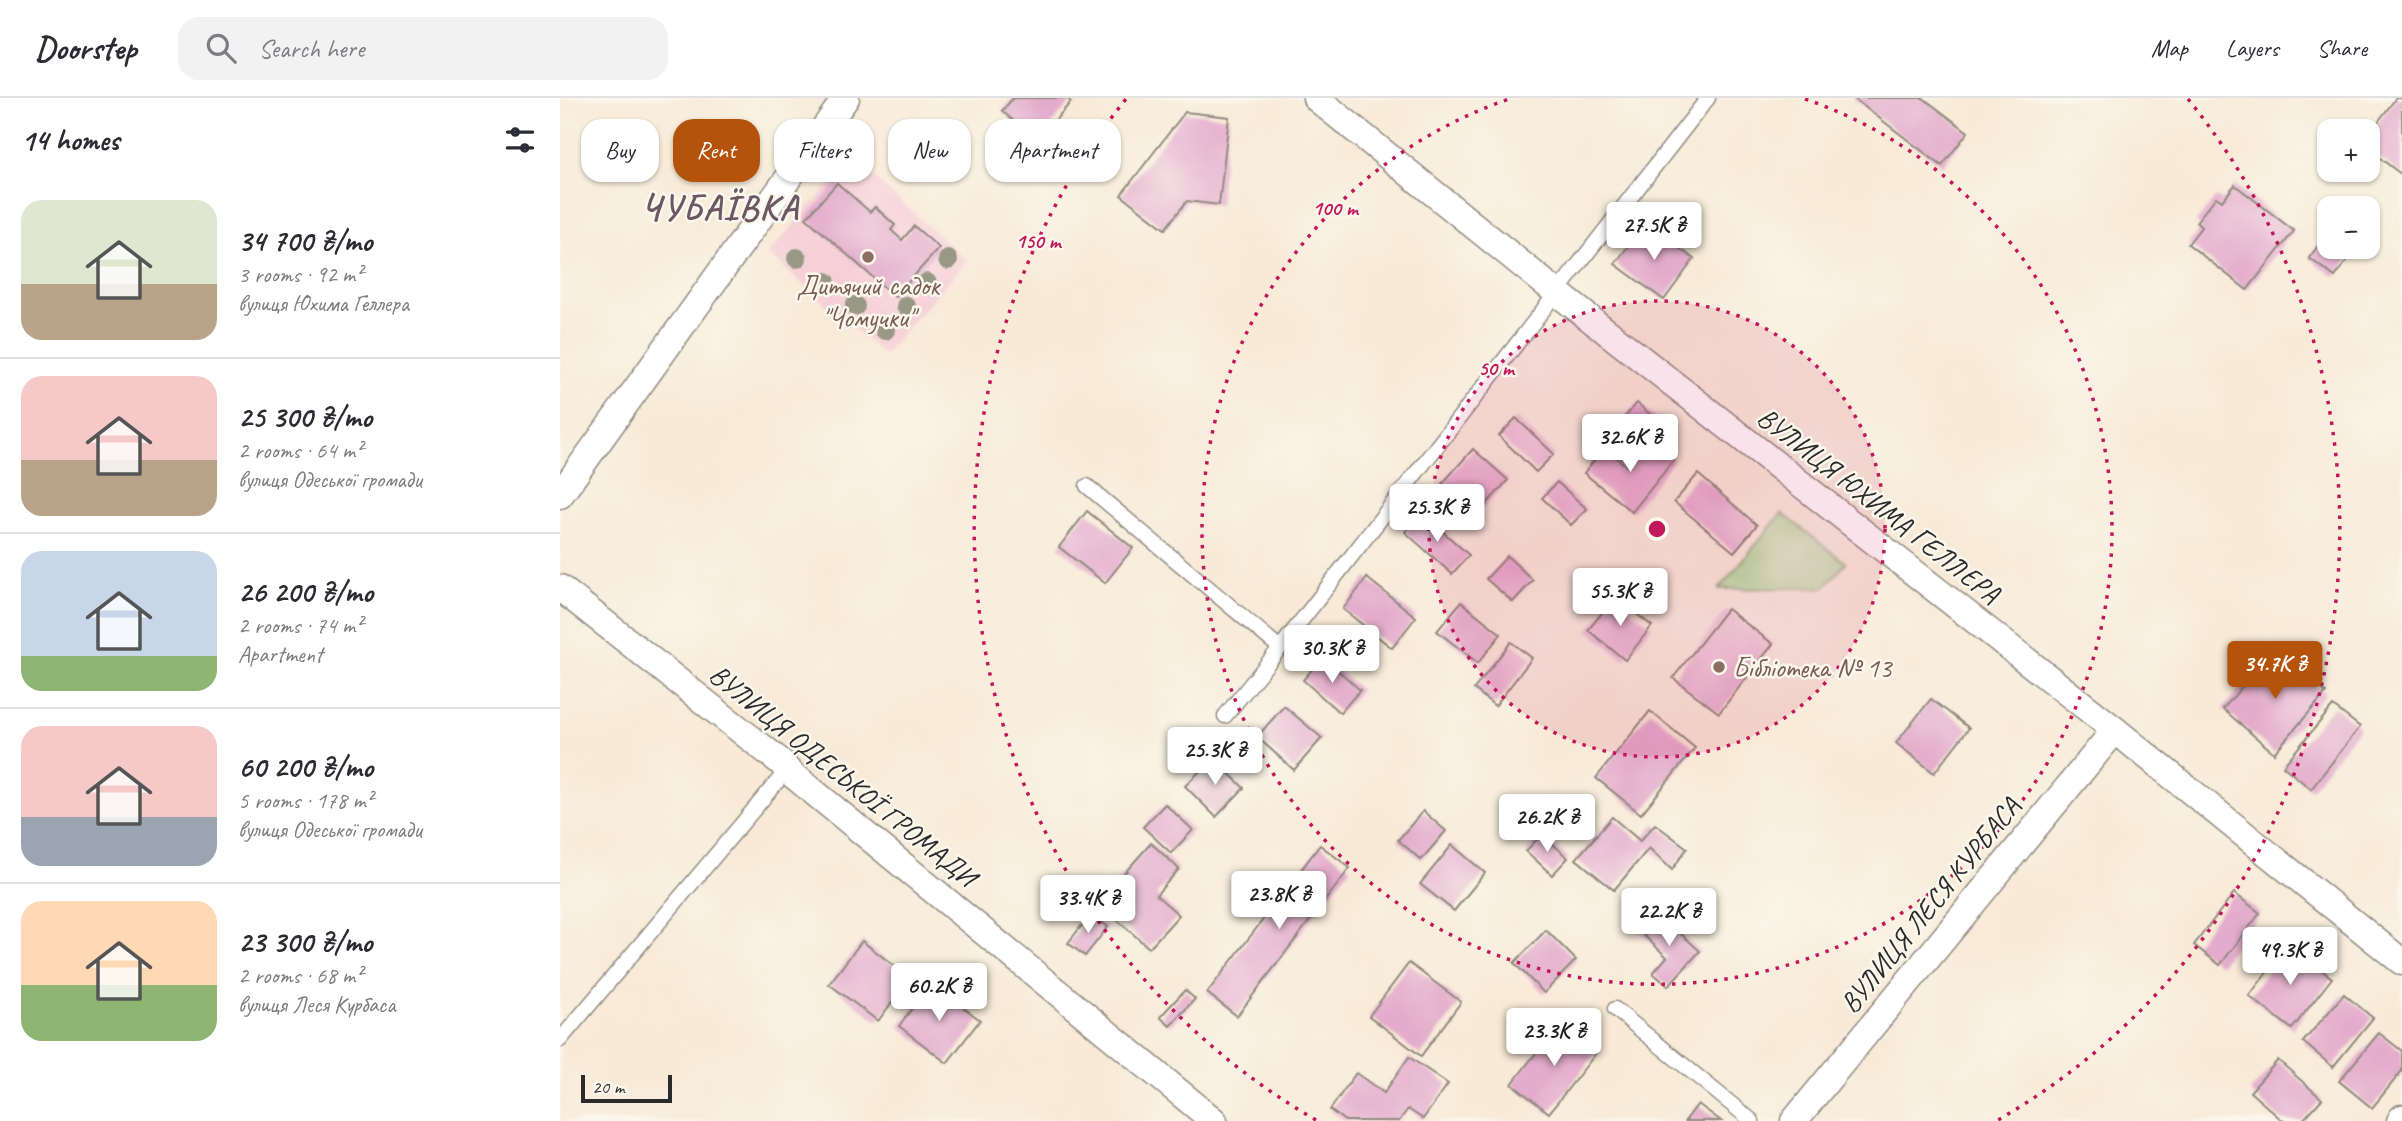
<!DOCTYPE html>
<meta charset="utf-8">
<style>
body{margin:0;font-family:Caveat,sans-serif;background:#f2f2f3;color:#2b2b33;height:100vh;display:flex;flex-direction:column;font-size:26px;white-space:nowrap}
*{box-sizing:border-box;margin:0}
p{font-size:23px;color:#7c7c81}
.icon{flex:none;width:38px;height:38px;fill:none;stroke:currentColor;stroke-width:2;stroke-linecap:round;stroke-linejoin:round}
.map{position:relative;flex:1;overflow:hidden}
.drawer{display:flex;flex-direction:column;background:#fff;width:560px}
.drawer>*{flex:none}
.top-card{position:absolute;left:21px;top:21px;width:665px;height:63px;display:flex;gap:14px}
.fabs{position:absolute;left:1757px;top:21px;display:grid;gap:14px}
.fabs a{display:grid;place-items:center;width:63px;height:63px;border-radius:14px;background:#fff;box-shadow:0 2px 5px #0004;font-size:35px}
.scale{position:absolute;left:21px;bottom:18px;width:91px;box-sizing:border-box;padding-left:7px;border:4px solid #2b2b2b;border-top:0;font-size:19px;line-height:24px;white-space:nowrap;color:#2b2b2b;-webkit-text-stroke:5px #fbf7ec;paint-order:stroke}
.price{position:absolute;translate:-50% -60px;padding:0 16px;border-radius:7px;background:#fff;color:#222;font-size:23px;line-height:46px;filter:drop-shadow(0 2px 4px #0008)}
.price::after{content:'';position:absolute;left:50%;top:42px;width:21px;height:16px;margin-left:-10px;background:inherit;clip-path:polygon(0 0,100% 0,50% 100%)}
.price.on{background:#b45309;color:#fff}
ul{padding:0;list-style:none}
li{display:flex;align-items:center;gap:21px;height:175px;padding:0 21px}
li+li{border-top:2px solid #e1e1e2}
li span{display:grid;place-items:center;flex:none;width:196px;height:140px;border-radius:21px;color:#555}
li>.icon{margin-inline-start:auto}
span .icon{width:84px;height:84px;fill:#fffc;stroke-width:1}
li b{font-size:30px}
h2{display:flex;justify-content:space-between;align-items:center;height:84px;padding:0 21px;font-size:30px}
.pill{padding:0 24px;border-radius:21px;background:#fff;box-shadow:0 2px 5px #0004;font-size:24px;line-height:63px}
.pill.on{background:#b45309;color:#fff}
header{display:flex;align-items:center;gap:42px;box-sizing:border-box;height:98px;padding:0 35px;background:#fff;border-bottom:2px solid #e1e1e2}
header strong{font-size:33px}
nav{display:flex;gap:38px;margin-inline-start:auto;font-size:24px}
.search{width:490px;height:63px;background:#f2f2f3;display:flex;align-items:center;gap:18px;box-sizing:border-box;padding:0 24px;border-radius:21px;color:#7c7c81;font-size:26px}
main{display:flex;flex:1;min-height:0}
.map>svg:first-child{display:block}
.built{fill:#f6cfd7}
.green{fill:#a2d889;stroke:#66825a;stroke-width:2}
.building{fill:#e3accc}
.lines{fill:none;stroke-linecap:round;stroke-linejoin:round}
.lane-casing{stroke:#928a81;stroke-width:17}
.street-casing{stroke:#928a81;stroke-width:29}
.lane{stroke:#fff;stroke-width:14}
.street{stroke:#fff;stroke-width:26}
.tree{fill:#989985}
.ring{fill:none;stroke:#c2185b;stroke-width:3.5;stroke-dasharray:3.5 7}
.education-dot{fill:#8d6e63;stroke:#fbf7ec;stroke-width:2.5}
.labels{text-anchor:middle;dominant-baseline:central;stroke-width:5;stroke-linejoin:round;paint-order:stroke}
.education-label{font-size:28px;fill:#785e54;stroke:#fbf7ec}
.street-label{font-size:28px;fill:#2b2b2b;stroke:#fbf7ec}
.district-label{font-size:35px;font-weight:bold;letter-spacing:2px;fill:#6b5863;stroke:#fbf7ec}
.centre{fill:#c2185b;stroke:#fbf7ec;stroke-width:3.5}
.ring-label{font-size:21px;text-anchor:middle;font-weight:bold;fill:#c2185b;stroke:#fbf7ec;stroke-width:5;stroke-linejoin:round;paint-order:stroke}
</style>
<header>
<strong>Doorstep</strong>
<div class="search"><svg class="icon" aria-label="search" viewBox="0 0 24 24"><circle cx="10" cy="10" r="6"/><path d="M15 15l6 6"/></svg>Search here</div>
<nav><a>Map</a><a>Layers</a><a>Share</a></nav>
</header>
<main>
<section class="drawer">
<h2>14 homes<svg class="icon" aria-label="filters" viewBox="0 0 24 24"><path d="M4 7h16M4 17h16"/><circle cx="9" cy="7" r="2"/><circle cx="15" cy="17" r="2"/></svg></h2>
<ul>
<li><span style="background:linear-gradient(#dfe7d0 60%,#b9a48a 0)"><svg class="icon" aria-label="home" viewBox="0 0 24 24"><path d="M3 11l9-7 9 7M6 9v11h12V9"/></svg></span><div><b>34 700 ₴/mo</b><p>3 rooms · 92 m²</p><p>вулиця Юхима Геллера</p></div></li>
<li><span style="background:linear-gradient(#f6c9c9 60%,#b9a48a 0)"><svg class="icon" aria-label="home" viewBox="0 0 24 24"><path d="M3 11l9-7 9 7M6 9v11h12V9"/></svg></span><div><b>25 300 ₴/mo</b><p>2 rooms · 64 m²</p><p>вулиця Одеської громади</p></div></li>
<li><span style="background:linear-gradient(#c9d6e8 75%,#8fb573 0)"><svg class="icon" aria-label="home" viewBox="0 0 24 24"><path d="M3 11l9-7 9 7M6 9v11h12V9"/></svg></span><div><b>26 200 ₴/mo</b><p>2 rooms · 74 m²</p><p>Apartment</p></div></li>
<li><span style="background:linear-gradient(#f6c9c9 65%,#9aa5b1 0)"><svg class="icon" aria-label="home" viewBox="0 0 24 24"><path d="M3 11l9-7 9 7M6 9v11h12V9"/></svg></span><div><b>60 200 ₴/mo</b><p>5 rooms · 178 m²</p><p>вулиця Одеської громади</p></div></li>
<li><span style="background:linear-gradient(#ffd9b3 60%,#8fb573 0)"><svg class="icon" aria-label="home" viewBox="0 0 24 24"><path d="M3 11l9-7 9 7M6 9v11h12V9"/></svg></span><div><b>23 300 ₴/mo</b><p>2 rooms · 68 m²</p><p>вулиця Леся Курбаса</p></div></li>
</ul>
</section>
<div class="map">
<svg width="1842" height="1023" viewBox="0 0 1842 1023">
<rect width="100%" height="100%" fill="#fbf7ec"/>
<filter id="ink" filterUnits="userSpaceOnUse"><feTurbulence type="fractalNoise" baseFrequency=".0143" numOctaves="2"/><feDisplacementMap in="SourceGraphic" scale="14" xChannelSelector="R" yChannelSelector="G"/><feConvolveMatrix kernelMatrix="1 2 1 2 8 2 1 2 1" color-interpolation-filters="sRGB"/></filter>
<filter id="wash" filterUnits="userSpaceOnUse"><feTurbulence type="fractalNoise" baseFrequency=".00686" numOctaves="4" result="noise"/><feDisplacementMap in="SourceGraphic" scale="28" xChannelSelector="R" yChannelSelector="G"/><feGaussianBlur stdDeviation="1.57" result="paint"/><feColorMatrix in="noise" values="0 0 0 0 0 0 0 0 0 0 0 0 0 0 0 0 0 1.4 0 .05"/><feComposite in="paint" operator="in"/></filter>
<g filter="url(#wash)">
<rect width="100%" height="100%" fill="#f8ead7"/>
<path class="built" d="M292,61L407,162L324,257L208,156Z"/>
<path class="green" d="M1222,415L1286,465L1264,490L1159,491Z"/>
<g id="blocks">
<g class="building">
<path d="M453,0H507L511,4L477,43L442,13Z"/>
<path d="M1293,0H1363L1408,34L1382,68Z"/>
<path d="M1836,0H1842V77L1808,51V37Z"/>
<path d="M625,14L669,19L659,107L627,103L605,131L561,97Z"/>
<path d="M277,85L310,114L315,109L335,127L331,132L342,142L354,128L379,150L335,199L246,120Z"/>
<path d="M1675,87L1734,133L1687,192L1628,146L1641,129L1636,124L1656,99L1662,103Z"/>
<path d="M1085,125L1134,161L1104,202L1055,166Z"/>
<path d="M1769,133V149H1797L1775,179L1749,160Z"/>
<path d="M1077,305L1097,322L1078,345L1057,328Z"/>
<path d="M956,320L994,356L976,374L939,338Z"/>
<path d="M1089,342L1114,362L1072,414L1024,375L1044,350L1068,369Z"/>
<path d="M913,351L948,382L917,417L882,386Z"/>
<path d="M1138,376L1197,427L1174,454L1114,404Z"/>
<path d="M997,384L1027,411L1011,427L982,400Z"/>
<path d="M527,413L573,450L545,485L499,449Z"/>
<path d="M862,415L909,457L892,476L845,434Z"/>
<path d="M947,458L973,482L953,504L926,481Z"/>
<path d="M807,480L856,519L832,550L783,511Z"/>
<path d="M1055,499L1092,528L1065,562L1028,532Z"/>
<path d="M901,504L941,536L918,565L877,533Z"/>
<path d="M1167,511L1213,546L1159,615L1113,580Z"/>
<path d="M951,544L972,560L935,608L914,591Z"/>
<path d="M1715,550L1766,595L1714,655L1663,611Z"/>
<path d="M763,559L800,592L780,615L743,582Z"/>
<path d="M1371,601L1409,630L1374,675L1336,645Z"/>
<path d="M724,608L762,640L734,672L697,639Z"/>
<path d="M1773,608L1800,629L1751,691L1723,668Z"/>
<path d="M1090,613L1135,650L1081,716L1036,680Z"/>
<path d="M653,660L684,690L656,719L625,688Z"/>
<path d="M605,706L633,732L611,755L583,729Z"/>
<path d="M863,713L886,733L861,762L838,742Z"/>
<path d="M1052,719L1080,743L1095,726L1127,750L1112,772L1089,750L1054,792L1016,761Z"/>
<path d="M982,736L1008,760L992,777L966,753Z"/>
<path d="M591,745L619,771L596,797L619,817L589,850L538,805Z"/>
<path d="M760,747L790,770L677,918L647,895Z"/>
<path d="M892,747L925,775L894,813L860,786Z"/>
<path d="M1674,795L1700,815L1660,867L1634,847Z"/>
<path d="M1097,814L1140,853L1108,888L1093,875L1107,859L1079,833Z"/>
<path d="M531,816L548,829L525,858L508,845Z"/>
<path d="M986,832L1016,862L984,895L954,865Z"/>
<path d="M302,843L350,880L318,923L269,886Z"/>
<path d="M1728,847L1772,880L1732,931L1689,898Z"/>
<path d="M849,865L901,904L861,958L809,918Z"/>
<path d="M371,885L420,922L387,965L339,928Z"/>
<path d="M625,892L635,901L610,928L600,919Z"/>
<path d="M1784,896L1813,920L1773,969L1743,944Z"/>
<path d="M999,925L1037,954L989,1015L952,986Z"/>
<path d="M1819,935L1842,953V973L1812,1010L1779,983Z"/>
<path d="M849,959L888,986L863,1021L848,1011L839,1023H785L770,1012L796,975L824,995Z"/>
<path d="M1718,962L1762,1001L1742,1023H1723L1690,994Z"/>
<path d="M1138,1006L1161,1023H1125Z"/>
</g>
</g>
</g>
<g filter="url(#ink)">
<use href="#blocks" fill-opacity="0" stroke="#928a81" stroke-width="2"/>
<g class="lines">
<defs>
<g id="lane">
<path d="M527,388L720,550L1148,0"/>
<path d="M665,618L720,550"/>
<path d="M1055,911L1192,1023"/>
<path d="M0,942L227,672"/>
</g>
<g id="street">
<path d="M756,0L996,194L1555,632L1842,864"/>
<path d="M0,397L286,0"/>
<path d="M0,490L222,665L227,672L654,1023"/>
<path d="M1234,1023L1555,632"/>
<path d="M1840,1023L1842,1020"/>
</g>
</defs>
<use href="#lane" class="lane-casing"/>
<use href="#street" class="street-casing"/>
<use href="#lane" class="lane"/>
<use href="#street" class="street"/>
</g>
<g class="tree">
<circle cx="237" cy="160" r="10"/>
<circle cx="388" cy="162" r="10"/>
<circle cx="266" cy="184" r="10"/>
<circle cx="367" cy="185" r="10"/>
<circle cx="295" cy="208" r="10"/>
<circle cx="346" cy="208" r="10"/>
<circle cx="325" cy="232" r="10"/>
</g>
</g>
<circle cx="1097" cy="431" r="228" fill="#c2185b" fill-opacity=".12"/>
<g class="ring">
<circle cx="1097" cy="431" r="228"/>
<path d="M1245 1A455 455 0 1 1 949 1"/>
<path d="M756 1022A683 683 0 0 1 566 1M1628 1A683 683 0 0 1 1438 1022"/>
</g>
<g class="education-dot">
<circle cx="308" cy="159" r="7"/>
<circle cx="1159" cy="569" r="7"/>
</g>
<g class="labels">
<g class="education-label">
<text x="308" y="187">Дитячий садок<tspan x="308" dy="32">"Чомучки"</tspan></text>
<text x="1173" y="569" text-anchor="start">Бібліотека № 13</text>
</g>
<g class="street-label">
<text transform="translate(1319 407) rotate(38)">ВУЛИЦЯ ЮХИМА ГЕЛЛЕРА</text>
<text transform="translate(283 677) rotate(39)">ВУЛИЦЯ ОДЕСЬКОЇ ГРОМАДИ</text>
<text transform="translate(1370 807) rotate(-51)">ВУЛИЦЯ ЛЕСЯ КУРБАСА</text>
</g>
<g class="district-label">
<text x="160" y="109">ЧУБАЇВКА</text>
</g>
</g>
<circle cx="1097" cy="431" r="10" class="centre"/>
<g class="ring-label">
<text x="775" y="117">100 m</text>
<text x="478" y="150">150 m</text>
<text x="936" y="277">50 m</text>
</g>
</svg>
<div class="fabs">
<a>+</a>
<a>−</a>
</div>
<div class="scale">20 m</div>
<b class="price" style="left:1094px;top:164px">27.5K ₴</b>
<b class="price" style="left:1070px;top:376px">32.6K ₴</b>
<b class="price" style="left:877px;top:446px">25.3K ₴</b>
<b class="price" style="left:1060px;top:530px">55.3K ₴</b>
<b class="price" style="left:772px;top:587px">30.3K ₴</b>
<b class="price on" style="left:1715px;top:603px">34.7K ₴</b>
<b class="price" style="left:655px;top:689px">25.3K ₴</b>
<b class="price" style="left:987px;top:756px">26.2K ₴</b>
<b class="price" style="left:719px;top:833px">23.8K ₴</b>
<b class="price" style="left:528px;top:837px">33.4K ₴</b>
<b class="price" style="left:1109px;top:850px">22.2K ₴</b>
<b class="price" style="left:1730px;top:889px">49.3K ₴</b>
<b class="price" style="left:379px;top:925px">60.2K ₴</b>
<b class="price" style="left:994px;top:970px">23.3K ₴</b>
<div class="top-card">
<a class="pill">Buy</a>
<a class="pill on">Rent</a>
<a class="pill">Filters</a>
<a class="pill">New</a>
<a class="pill">Apartment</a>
</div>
</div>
</main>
